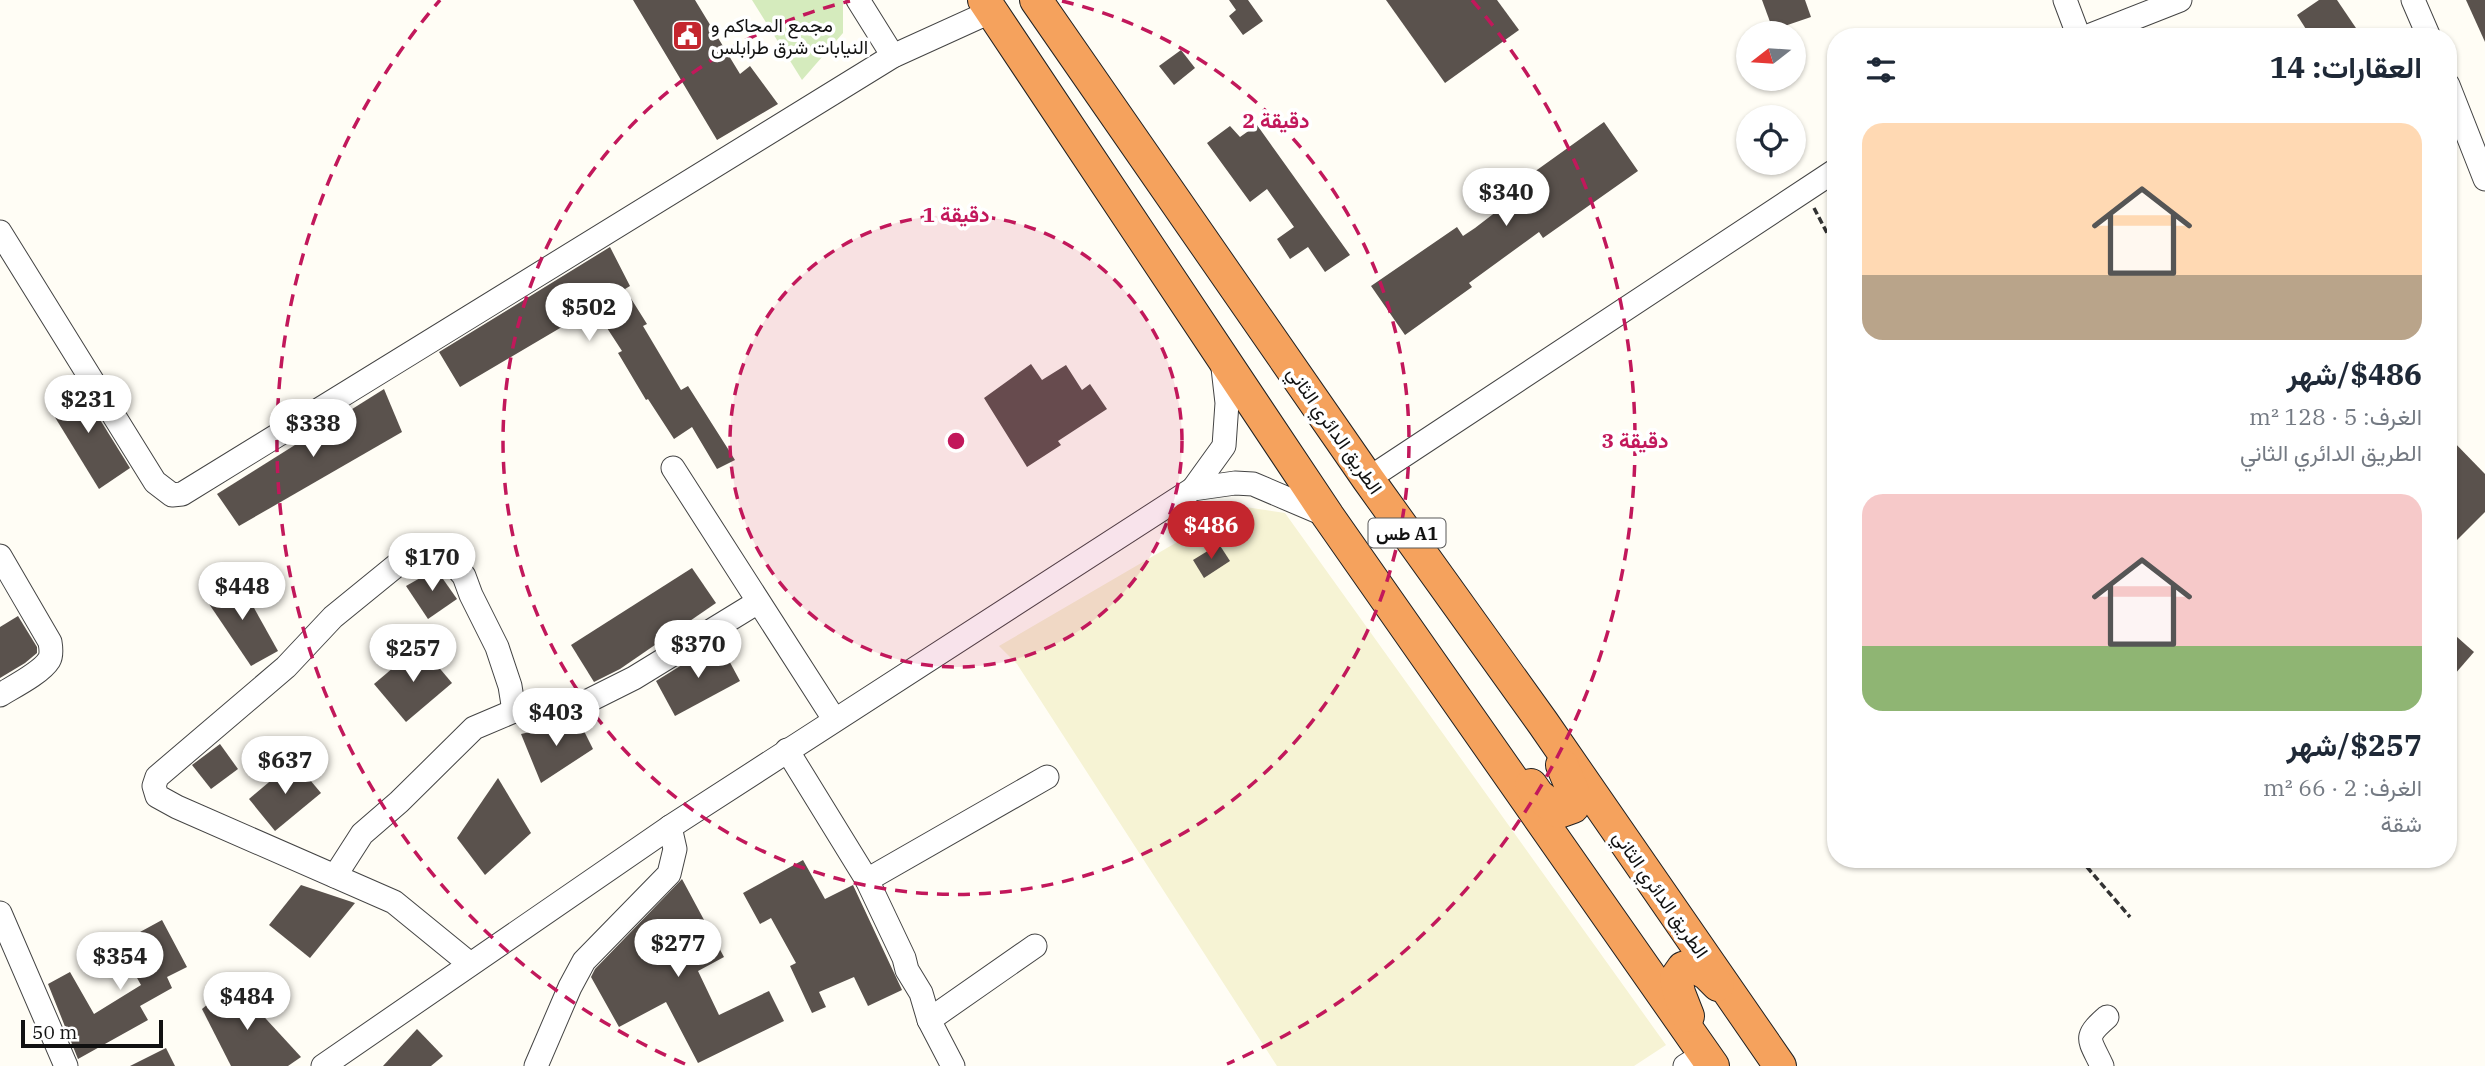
<!DOCTYPE html>
<html lang="ar">
<meta charset="utf-8">
<style>
body{margin:0;font-family:"IBM Plex Serif",Vazirmatn,serif;background:#f6f6f7;color:#1f2937;direction:rtl;height:100vh;display:flex;flex-direction:column;font-size:26px;white-space:nowrap}
*{box-sizing:border-box;margin:0}
p{font-size:23px;color:#747a83}
.icon{flex:none;width:38px;height:38px;fill:none;stroke:currentColor;stroke-width:2;stroke-linecap:round;stroke-linejoin:round}
.map{position:relative;flex:1;overflow:hidden;direction:ltr}
.panel{position:absolute;left:1827px;top:28px;width:630px;height:840px;display:flex;flex-direction:column;background:#fff;border-radius:28px;box-shadow:0 2px 5px #0004;direction:rtl}
.panel>*{flex:none}
.needle{width:46px;rotate:253deg}
.buttons{position:absolute;left:1736px;top:21px;display:grid;gap:14px}
.buttons a{display:grid;place-items:center;width:70px;height:70px;border-radius:50%;background:#fff;box-shadow:0 2px 5px #0004;font-size:35px}
.scale{position:absolute;left:21px;bottom:18px;width:142px;box-sizing:border-box;padding-left:7px;border:4px solid #111;border-top:0;font-size:19px;line-height:24px;white-space:nowrap;color:#111;-webkit-text-stroke:5px #fff;paint-order:stroke}
.price{position:absolute;translate:-50% -60px;padding:0 16px;border-radius:24px;background:#fff;color:#222;font-size:23px;line-height:46px;filter:drop-shadow(0 2px 4px #0008)}
.price::after{content:'';position:absolute;left:50%;top:42px;width:21px;height:16px;margin-left:-10px;background:inherit;clip-path:polygon(0 0,100% 0,50% 100%)}
.price.active{background:#c4262e;color:#fff}
ul{padding:0;list-style:none}
li{display:grid;align-content:center;gap:14px;height:371px;padding:0 35px}
li span{display:grid;place-items:center;height:217px;border-radius:21px;color:#555}
li>.icon{margin-inline-start:auto}
span .icon{width:126px;height:126px;fill:#fffc;stroke-width:1}
li b{font-size:30px}
h2{display:flex;justify-content:space-between;align-items:center;height:84px;padding:0 35px;font-size:30px}
.map>svg:first-child{display:block}
.farmland{fill:#f6f3d4}
.green{fill:#d5ebbd}
.building{fill:#5a524d}
.lines{fill:none;stroke-linecap:round;stroke-linejoin:round}
.minor-casing{stroke:#444;stroke-width:25}
.highway-casing{stroke:#222;stroke-width:34}
.path{stroke:#333;stroke-width:3.5;stroke-dasharray:7 3.5;stroke-linecap:butt}
.minor{stroke:#fff;stroke-width:23}
.highway{stroke:#f5a25d;stroke-width:32}
.ring{fill:none;stroke:#c2185b;stroke-width:3.5;stroke-dasharray:12 9}
.labels{text-anchor:middle;dominant-baseline:central;stroke-width:7;stroke-linejoin:round;paint-order:stroke}
.shield{fill:#fff;stroke:#585858;stroke-width:2}
.shield-label{font-size:18px;font-weight:bold;fill:#111}
.poi-label{font-size:19px;fill:#111;stroke:#fff;text-anchor:start}
.street-label{font-size:19px;fill:#111;stroke:#fff}
.centre{fill:#c2185b;stroke:#fff;stroke-width:3.5}
.ring-label{font-size:21px;text-anchor:middle;font-weight:bold;fill:#c2185b;stroke:#fff;stroke-width:7;stroke-linejoin:round;paint-order:stroke}
</style>
<div class="map">
<svg width="2485" height="1066" viewBox="0 0 2485 1066">
<rect width="100%" height="100%" fill="#fffdf5"/>
<path class="farmland" d="M1239,506L1285,513L1666,1045L1634,1066H1277L1017,664L999,646Z"/>
<path class="green" d="M752,0H843V33L802,80Z"/>
<g class="building">
<path d="M633,0H695L740,74L750,66L778,104L717,140Z"/>
<path d="M1229,0H1248L1263,21L1243,35L1229,16L1236,10Z"/>
<path d="M1386,0H1497L1519,30L1445,83Z"/>
<path d="M1762,0H1805L1811,17L1773,30Z"/>
<path d="M2319,0H2337L2358,31L2350,37H2311L2297,15Z"/>
<path d="M2466,0H2485V42Z"/>
<path d="M1181,50L1195,68L1174,85L1159,66Z"/>
<path d="M1604,122L1638,171L1543,238L1539,232L1469,283L1472,287L1405,335L1371,286L1457,227L1463,236L1475,228L1514,198L1509,190Z"/>
<path d="M1257,125L1350,255L1325,272L1308,247L1290,259L1277,239L1294,227L1267,189L1250,202L1207,143L1230,126L1240,137Z"/>
<path d="M610,247L630,286L625,289L647,324L643,326L681,390L688,386L735,460L717,469L692,427L674,439L648,399L646,400L618,353L622,351L594,308L460,387L439,352Z"/>
<path d="M1031,364L1042,380L1066,365L1082,390L1090,384L1107,409L1058,441L1061,445L1027,467L984,398Z"/>
<path d="M76,381L130,468L99,489L45,401Z"/>
<path d="M384,389L402,432L239,526L217,494Z"/>
<path d="M2448,436L2485,474V512L2448,549Z"/>
<path d="M1219,544L1230,561L1204,578L1193,560Z"/>
<path d="M692,568L716,603L620,669L594,682L571,645Z"/>
<path d="M436,569L457,599L428,619L406,586Z"/>
<path d="M239,581L278,651L251,666L203,595Z"/>
<path d="M18,616L37,647V653L25,663L0,678V627Z"/>
<path d="M2448,629L2474,652L2448,682Z"/>
<path d="M719,642L740,681L675,716L656,681Z"/>
<path d="M420,645L452,683L406,722L374,684Z"/>
<path d="M579,721L593,749L541,783L521,734Z"/>
<path d="M220,744L238,769L211,789L192,765Z"/>
<path d="M294,761L321,793L275,831L249,799Z"/>
<path d="M498,778L531,833L485,875L457,838Z"/>
<path d="M803,860L825,899L853,885L902,990L868,1006L854,977L819,992L826,1007L812,1013L790,966L796,963L771,918L760,924L743,893Z"/>
<path d="M682,879L724,957L698,971L719,1015L769,991L784,1021L698,1063L666,1002L619,1027L591,977L595,969Z"/>
<path d="M301,885L355,903L310,958L269,925Z"/>
<path d="M162,920L187,967L167,977L172,988L140,1006L148,1020L78,1059L48,984L70,972L94,1014L141,985L118,944Z"/>
<path d="M233,983L301,1057L288,1066H231L202,1009Z"/>
<path d="M417,1029L443,1056L431,1066H383Z"/>
<path d="M166,1048L175,1066H130Z"/>
</g>
<g class="lines">
<defs>
<g id="minor">
<path d="M858,0L893,56"/>
<path d="M2065,0L2079,37"/>
<path d="M2413,0L2429,37"/>
<path d="M2086,37L2180,0"/>
<path d="M2448,85L2485,179"/>
<path d="M0,232L155,482L172,495L182,494L893,56L992,11"/>
<path d="M673,468L834,719"/>
<path d="M1368,479L1836,170"/>
<path d="M1193,489L1224,446L1227,403L1222,359"/>
<path d="M0,556L50,642C51,648 52,655 49,660C41,673 13,687 0,695"/>
<path d="M787,750L867,880L1047,777"/>
<path d="M335,876L362,834L399,802L474,728L514,711L541,716L574,708L634,678L758,602"/>
<path d="M867,880L904,958L907,970L921,993L929,1020L953,1066"/>
<path d="M0,913L66,1066"/>
<path d="M470,964L394,902L177,807L157,796L154,786L157,777L286,667L333,617L403,560L419,551L438,554L452,562L464,576L471,595L497,647L510,686L514,711"/>
<path d="M929,1020L1035,946"/>
<path d="M323,1066L670,827L1193,489L1235,483L1253,484L1328,516"/>
<path d="M536,1066L570,987L584,961L669,874L675,849L670,827"/>
<path d="M1685,1066L1704,1054"/>
<path d="M2102,1066C2089,1038 2083,1038 2107,1017"/>
</g>
<g id="highway">
<path d="M984,0L1328,516L1713,1066"/>
<path d="M1036,0L1368,479L1543,723L1780,1066"/>
<path d="M1531,785L1538,795L1559,812L1573,807V791L1562,765"/>
<path d="M1688,1016L1679,993L1676,978L1683,968L1692,965L1707,974L1718,985"/>
</g>
</defs>
<use href="#minor" class="minor-casing"/>
<use href="#highway" class="highway-casing"/>
<g class="path">
<path d="M1814,208L1836,250"/>
<path d="M2080,859L2130,917"/>
</g>
<use href="#minor" class="minor"/>
<use href="#highway" class="highway"/>
</g>
<circle cx="956" cy="441" r="226" fill="#c2185b" fill-opacity=".12"/>
<g class="ring">
<circle cx="956" cy="441" r="226"/>
<path d="M1062 1A453 453 0 1 1 850 1"/>
<path d="M685 1064A679 679 0 0 1 440 0M1472 0A679 679 0 0 1 1227 1064"/>
</g>
<defs>
<symbol id="civic-square" viewBox="-11 -11 22 22"><rect x="-9" y="-9" width="18" height="18" rx="4" fill="#c4262e" stroke="#fff"/><path d="M-.6-6.5H3V-4.5H.6V-3L4-1V1h2V6H-6V1h2V-1L-.6-3ZM-1.2 2.5V6h2.4V2.5Z" fill="#fff"/></symbol>
</defs>
<g fill-rule="evenodd">
<use href="#civic-square" x="670" y="18" width="35" height="35"/>
</g>
<g class="labels">
<rect class="shield" x="1368.5" y="518.5" width="77" height="29" rx="5"/>
<g class="shield-label">
<text x="1407" y="533">طس A1</text>
</g>
<g class="poi-label">
<text x="711" y="25">مجمع المحاكم و<tspan x="711" dy="22">النيابات شرق طرابلس</tspan></text>
</g>
<g class="street-label">
<text transform="translate(1335 430) rotate(55)">الطريق الدائري الثاني</text>
<text transform="translate(1661 894) rotate(55)">الطريق الدائري الثاني</text>
</g>
</g>
<circle cx="956" cy="441" r="10" class="centre"/>
<g class="ring-label">
<text x="1276" y="128">2 دقيقة</text>
<text x="956" y="222">1 دقيقة</text>
<text x="1635" y="448">3 دقيقة</text>
</g>
</svg>
<div class="buttons">
<a><svg class="needle" viewBox="-14 -14 28 28"><path d="M0-13l5 13h-10z" fill="#e53935"/><path d="M0 13l5-13h-10z" fill="#747a83"/></svg></a>
<a><svg class="icon" aria-label="locate" viewBox="0 0 24 24"><circle cx="12" cy="12" r="6"/><path d="M12 2v4M12 18v4M2 12h4M18 12h4"/></svg></a>
</div>
<div class="scale">50 m</div>
<b class="price" style="left:1506px;top:228px">$340</b>
<b class="price" style="left:589px;top:343px">$502</b>
<b class="price" style="left:88px;top:435px">$231</b>
<b class="price" style="left:313px;top:459px">$338</b>
<b class="price active" style="left:1211px;top:561px">$486</b>
<b class="price" style="left:432px;top:593px">$170</b>
<b class="price" style="left:242px;top:622px">$448</b>
<b class="price" style="left:698px;top:680px">$370</b>
<b class="price" style="left:413px;top:684px">$257</b>
<b class="price" style="left:556px;top:748px">$403</b>
<b class="price" style="left:285px;top:796px">$637</b>
<b class="price" style="left:678px;top:979px">$277</b>
<b class="price" style="left:120px;top:992px">$354</b>
<b class="price" style="left:247px;top:1032px">$484</b>
<section class="panel">
<h2>العقارات: 14<svg class="icon" aria-label="filters" viewBox="0 0 24 24"><path d="M4 7h16M4 17h16"/><circle cx="9" cy="7" r="2"/><circle cx="15" cy="17" r="2"/></svg></h2>
<ul>
<li><span style="background:linear-gradient(#ffd9b3 70%,#b9a48a 0)"><svg class="icon" aria-label="home" viewBox="0 0 24 24"><path d="M3 11l9-7 9 7M6 9v11h12V9"/></svg></span><div><b>$486/شهر</b><p>الغرف: 5 · 128 m²</p><p>الطريق الدائري الثاني</p></div></li>
<li><span style="background:linear-gradient(#f6c9c9 70%,#8fb573 0)"><svg class="icon" aria-label="home" viewBox="0 0 24 24"><path d="M3 11l9-7 9 7M6 9v11h12V9"/></svg></span><div><b>$257/شهر</b><p>الغرف: 2 · 66 m²</p><p>شقة</p></div></li>
</ul>
</section>
</div>
